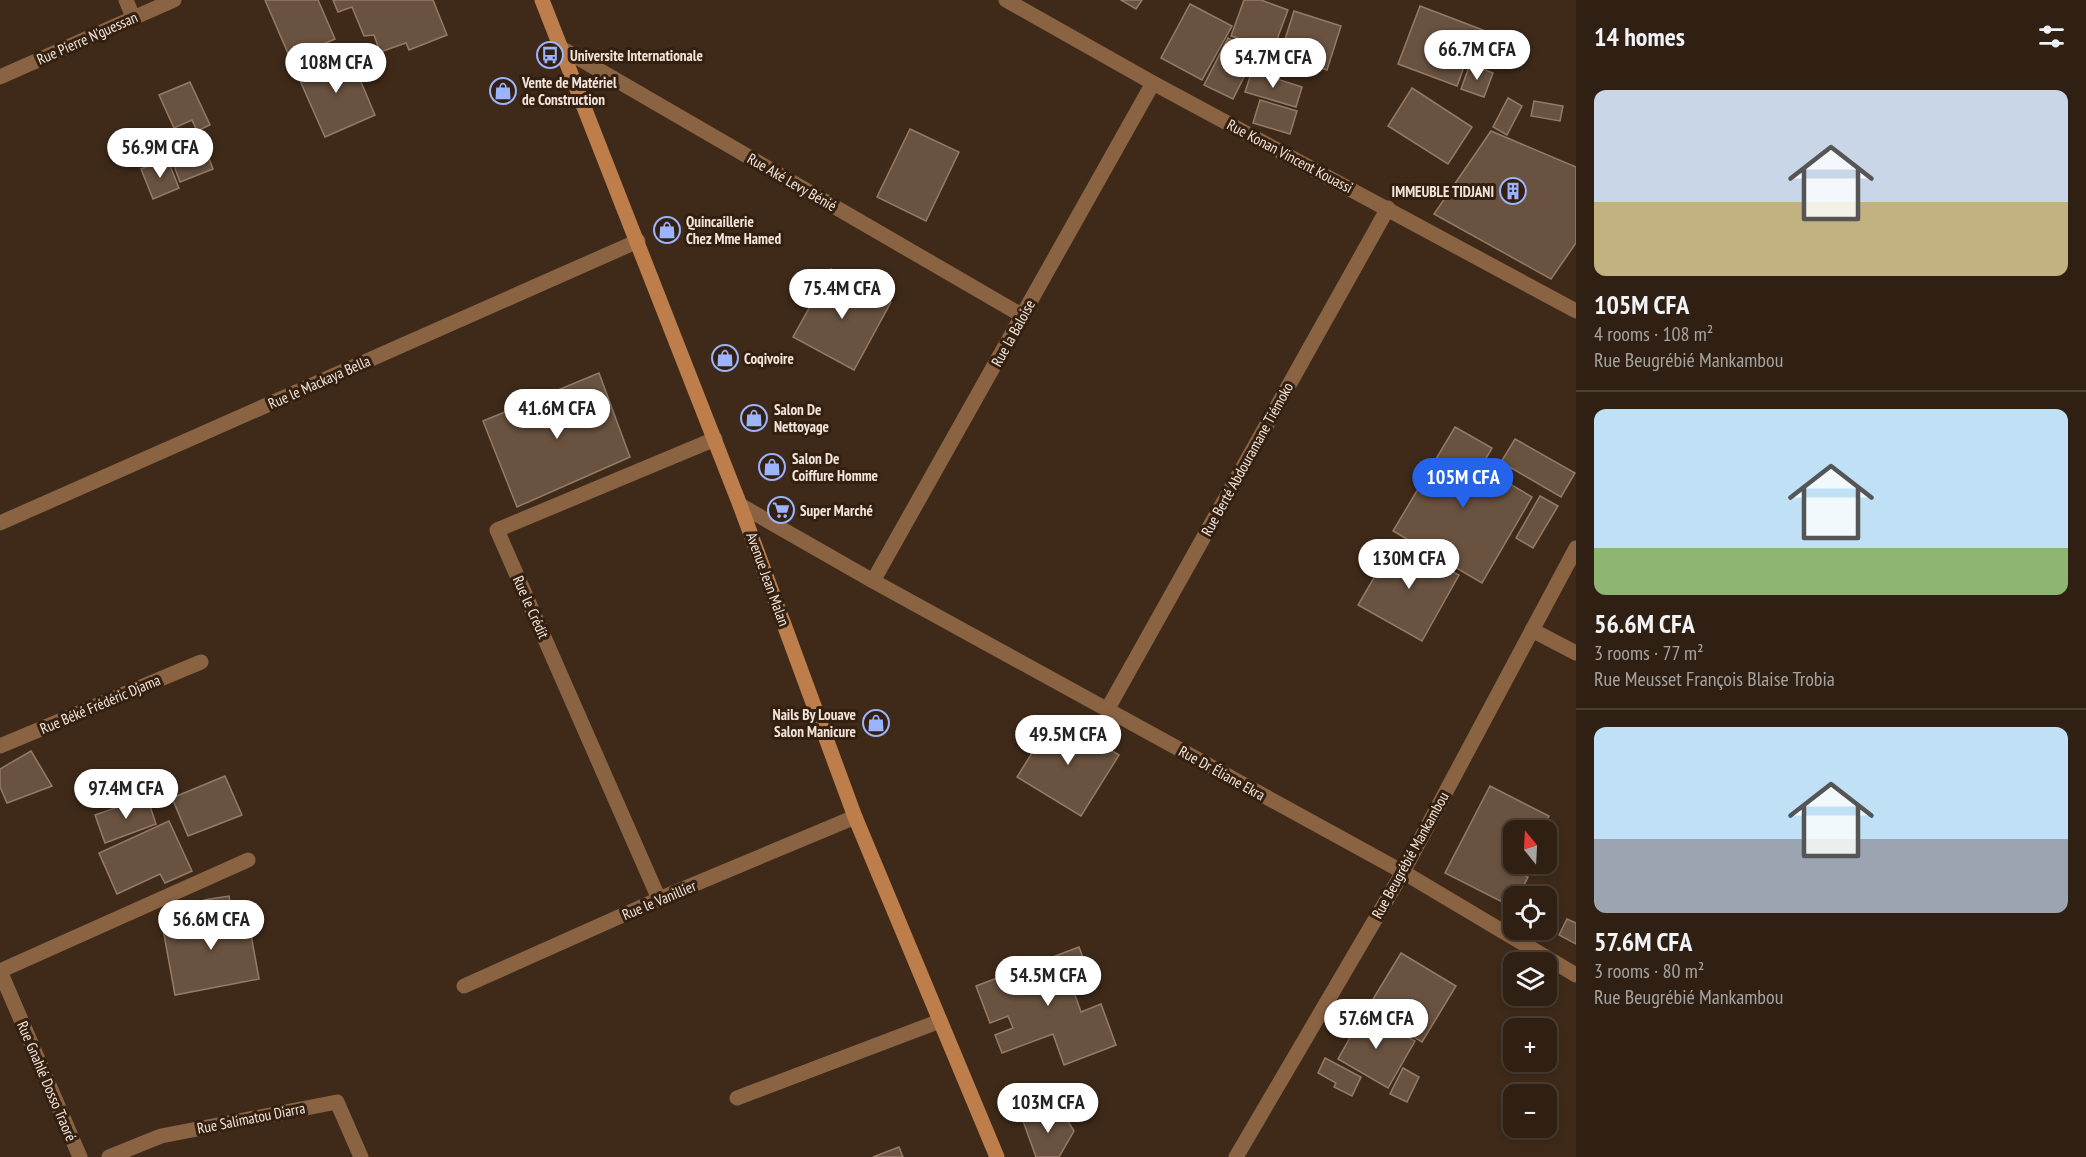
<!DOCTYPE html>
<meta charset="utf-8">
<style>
body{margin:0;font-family:"PT Sans Narrow",sans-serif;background:#37281c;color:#f1f3f6;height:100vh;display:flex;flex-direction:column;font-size:22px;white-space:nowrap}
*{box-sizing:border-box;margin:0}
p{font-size:20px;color:#a7a3a0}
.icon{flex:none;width:33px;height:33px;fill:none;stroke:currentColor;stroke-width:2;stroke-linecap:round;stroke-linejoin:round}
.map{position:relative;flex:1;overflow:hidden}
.side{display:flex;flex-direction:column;background:#2f2013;width:510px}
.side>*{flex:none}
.needle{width:39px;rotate:342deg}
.buttons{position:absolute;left:1503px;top:820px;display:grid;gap:12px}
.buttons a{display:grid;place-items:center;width:54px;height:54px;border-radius:12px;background:#2f2013;box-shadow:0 3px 9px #0003,0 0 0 2px #4a3e33;font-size:30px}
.price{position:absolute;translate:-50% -51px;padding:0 14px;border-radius:21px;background:#fff;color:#222;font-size:20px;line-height:39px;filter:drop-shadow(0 2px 3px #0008)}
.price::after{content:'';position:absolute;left:50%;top:36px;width:18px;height:14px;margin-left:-9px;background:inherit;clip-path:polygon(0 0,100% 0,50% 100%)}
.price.current{background:#2563eb;color:#fff}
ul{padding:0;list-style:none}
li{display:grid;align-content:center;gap:12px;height:318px;padding:0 18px}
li+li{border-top:2px solid #4a3e33}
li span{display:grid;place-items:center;height:186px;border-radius:12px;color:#555}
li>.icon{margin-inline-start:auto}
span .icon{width:108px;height:108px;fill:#fffc;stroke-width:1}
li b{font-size:26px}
h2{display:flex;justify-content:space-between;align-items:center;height:72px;padding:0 18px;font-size:26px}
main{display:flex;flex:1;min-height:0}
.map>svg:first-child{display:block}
.building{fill:#695240;stroke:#947b68;stroke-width:1.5}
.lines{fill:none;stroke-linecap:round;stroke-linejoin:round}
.minor{stroke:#8a6343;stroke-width:15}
.secondary{stroke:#bd7e4b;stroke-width:15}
.labels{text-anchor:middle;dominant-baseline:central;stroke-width:6;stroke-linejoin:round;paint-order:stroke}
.street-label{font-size:15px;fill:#f3e5db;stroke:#342010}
.poi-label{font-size:15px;font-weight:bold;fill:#f3e5db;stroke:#342010;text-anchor:start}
</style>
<main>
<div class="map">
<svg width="1576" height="1157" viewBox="0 0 1576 1157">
<rect width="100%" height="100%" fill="#3f2a19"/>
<g class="building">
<path d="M265,0H318L335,39L290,58Z"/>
<path d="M333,0H433L447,35L409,50L406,43L380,52L374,35L364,36L352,7L338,12Z"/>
<path d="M1121,0H1142L1136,9Z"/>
<path d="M1244,0H1261L1288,10L1273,50L1231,36Z"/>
<path d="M1190,4L1232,26L1202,80L1161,58Z"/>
<path d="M1420,6L1488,32L1476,62L1467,59L1457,86L1398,64Z"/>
<path d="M1294,11L1341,26L1327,70L1280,55Z"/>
<path d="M1228,38L1256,53L1233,99L1204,85Z"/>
<path d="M348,51L375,115L325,137L297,74Z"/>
<path d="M1470,64L1493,73L1484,97L1461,89Z"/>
<path d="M1252,71L1302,87L1296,107L1245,92Z"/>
<path d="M190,82L210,125L197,131L192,120L174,128L159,95Z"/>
<path d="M1412,88L1472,127L1448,164L1388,126Z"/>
<path d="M1508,98L1522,106L1507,135L1493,127Z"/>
<path d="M1260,100L1297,111L1290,134L1253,123Z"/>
<path d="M1534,101L1563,106L1560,121L1531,116Z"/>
<path d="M910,129L959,152L926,221L877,197Z"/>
<path d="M199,131L213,169L180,182L166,144Z"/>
<path d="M1491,131L1576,167V243L1551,279L1434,214Z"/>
<path d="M167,158L179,188L153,199L141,169Z"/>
<path d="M831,269L891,302L854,370L793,337Z"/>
<path d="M599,373L630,457L517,507L483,421Z"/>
<path d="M1455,427L1492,448L1481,467L1532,497L1482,583L1393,531Z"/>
<path d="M1515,439L1575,473L1561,497L1501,462Z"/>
<path d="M1540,496L1558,506L1533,548L1516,538Z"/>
<path d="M1396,540L1459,575L1422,641L1358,605Z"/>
<path d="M1055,716L1119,755L1081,816L1017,777Z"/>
<path d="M31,751L52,786L7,803L0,787V769Z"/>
<path d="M225,776L242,815L188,836L172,798Z"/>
<path d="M1490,786L1549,816L1541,831H1514V861L1510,869L1528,877L1518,897H1514L1512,907L1445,873Z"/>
<path d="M147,797L156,824L105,843L95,815Z"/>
<path d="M169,821L192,871L165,883L160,874L117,894L99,853Z"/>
<path d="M229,896L236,931L250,929L259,979L175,995L163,929L203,922L204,900Z"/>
<path d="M1567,919L1576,923V944L1559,935Z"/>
<path d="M1079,947L1093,984L1074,992L1081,1012L1101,1004L1116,1045L1064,1065L1053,1034L1002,1053L995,1035L1013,1028L1008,1016L990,1023L976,986Z"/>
<path d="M1401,953L1456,986L1422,1042L1367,1009Z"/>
<path d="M1364,1013L1415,1041L1388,1088L1338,1059Z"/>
<path d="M1325,1058L1361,1077L1352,1096L1334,1087L1336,1083L1318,1073Z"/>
<path d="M1403,1068L1419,1077L1407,1102L1390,1094Z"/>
<path d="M1048,1111L1068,1121L1074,1131L1059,1157H1036L1023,1121Z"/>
<path d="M899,1147L903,1157H873Z"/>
</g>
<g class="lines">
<g class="minor">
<path d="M126,0L133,17"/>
<path d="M1006,0L1153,83L1576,311"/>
<path d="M561,48L1023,316"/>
<path d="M0,77L174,0"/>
<path d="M740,505L873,581L1403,872L1576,975"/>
<path d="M0,523L638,241"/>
<path d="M873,581L1153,83"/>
<path d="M1532,630L1576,653"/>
<path d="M1107,710L1388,208"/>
<path d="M0,746L201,662"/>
<path d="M659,899L497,530L715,439"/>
<path d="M0,971L248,860"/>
<path d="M0,971L80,1157"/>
<path d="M464,986L659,899L855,817"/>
<path d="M737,1098L940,1021"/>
<path d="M109,1157L161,1136L337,1102L361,1157"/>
<path d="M1236,1157L1403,872L1576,548"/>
</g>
<path class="secondary" d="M542,0L740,505L855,817L997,1157"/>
</g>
<defs>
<symbol id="bus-ring" viewBox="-11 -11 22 22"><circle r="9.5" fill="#342010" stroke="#9bb4fd" stroke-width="1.5"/><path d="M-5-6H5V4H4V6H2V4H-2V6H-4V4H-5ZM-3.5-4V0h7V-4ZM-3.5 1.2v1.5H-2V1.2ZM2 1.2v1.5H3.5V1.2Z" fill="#9bb4fd"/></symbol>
<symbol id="shop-ring" viewBox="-11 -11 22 22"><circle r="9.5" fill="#342010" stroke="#9bb4fd" stroke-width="1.5"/><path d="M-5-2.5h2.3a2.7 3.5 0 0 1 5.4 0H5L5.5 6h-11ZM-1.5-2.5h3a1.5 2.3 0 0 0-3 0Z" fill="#9bb4fd"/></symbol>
<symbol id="building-ring" viewBox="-11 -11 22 22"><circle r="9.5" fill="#342010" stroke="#9bb4fd" stroke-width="1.5"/><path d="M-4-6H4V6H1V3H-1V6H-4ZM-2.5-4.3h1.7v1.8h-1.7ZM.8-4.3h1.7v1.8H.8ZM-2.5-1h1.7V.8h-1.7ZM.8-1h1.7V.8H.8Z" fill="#9bb4fd"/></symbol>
<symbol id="supermarket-ring" viewBox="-11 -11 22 22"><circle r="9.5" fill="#342010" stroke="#9bb4fd" stroke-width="1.5"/><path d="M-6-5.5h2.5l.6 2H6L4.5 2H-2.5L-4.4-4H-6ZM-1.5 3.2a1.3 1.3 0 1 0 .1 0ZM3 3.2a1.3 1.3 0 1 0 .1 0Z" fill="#9bb4fd"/></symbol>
</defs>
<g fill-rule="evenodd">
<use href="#bus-ring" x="535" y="40" width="30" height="30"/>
<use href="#shop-ring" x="488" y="76" width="30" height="30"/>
<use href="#building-ring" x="1498" y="176" width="30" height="30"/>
<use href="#shop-ring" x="652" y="215" width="30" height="30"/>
<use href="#shop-ring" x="710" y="343" width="30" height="30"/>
<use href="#shop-ring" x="739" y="403" width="30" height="30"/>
<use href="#shop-ring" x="757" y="452" width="30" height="30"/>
<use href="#supermarket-ring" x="766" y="495" width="30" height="30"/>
<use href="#shop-ring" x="861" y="708" width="30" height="30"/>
</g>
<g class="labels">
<g class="street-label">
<text transform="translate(87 38) rotate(-24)">Rue Pierre N'guessan</text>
<text transform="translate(1290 156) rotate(28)">Rue Konan Vincent Kouassi</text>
<text transform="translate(792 182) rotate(30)">Rue Aké Levy Bénié</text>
<text transform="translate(1013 333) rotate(-61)">Rue la Baloise</text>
<text transform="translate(319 382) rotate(-24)">Rue le Mackaya Bella</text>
<text transform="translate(1247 459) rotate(-61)">Rue Berté Abdouramane Tiémoko</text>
<text transform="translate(768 579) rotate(70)">Avenue Jean Malan</text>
<text transform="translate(531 607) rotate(66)">Rue le Crédit</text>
<text transform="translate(100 704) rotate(-23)">Rue Béké Frédéric Djama</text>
<text transform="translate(1222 773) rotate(29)">Rue Dr Éliane Ekra</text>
<text transform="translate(1410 855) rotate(-61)">Rue Beugrébié Mankambou</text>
<text transform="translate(659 900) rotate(-23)">Rue le Vanillier</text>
<text transform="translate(47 1081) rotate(67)">Rue Gnahlé Dosso Traoré</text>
<text transform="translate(251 1118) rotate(-11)">Rue Salimatou Diarra</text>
</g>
<g class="poi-label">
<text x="570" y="55">Universite Internationale</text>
<text x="522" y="82">Vente de Matériel<tspan x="522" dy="17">de Construction</tspan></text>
<text x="1494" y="191" text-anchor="end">IMMEUBLE TIDJANI</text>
<text x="686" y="221">Quincaillerie<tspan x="686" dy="17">Chez Mme Hamed</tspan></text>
<text x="744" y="358">Coqivoire</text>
<text x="774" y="409">Salon De<tspan x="774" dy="17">Nettoyage</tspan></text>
<text x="792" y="458">Salon De<tspan x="792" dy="17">Coiffure Homme</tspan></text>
<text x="800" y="510">Super Marché</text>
<text x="856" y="714" text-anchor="end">Nails By Louave<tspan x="856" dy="17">Salon Manicure</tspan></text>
</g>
</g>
</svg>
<div class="buttons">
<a><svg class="needle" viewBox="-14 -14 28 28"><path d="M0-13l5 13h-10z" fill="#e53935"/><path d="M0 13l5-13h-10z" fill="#a7a3a0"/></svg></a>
<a><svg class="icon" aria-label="locate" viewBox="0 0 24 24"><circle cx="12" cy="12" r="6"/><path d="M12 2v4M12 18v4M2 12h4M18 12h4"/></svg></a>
<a><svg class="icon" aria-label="layers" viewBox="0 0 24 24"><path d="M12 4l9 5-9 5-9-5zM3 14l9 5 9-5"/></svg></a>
<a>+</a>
<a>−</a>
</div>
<b class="price" style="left:1477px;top:81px">66.7M CFA</b>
<b class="price" style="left:1273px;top:89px">54.7M CFA</b>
<b class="price" style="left:336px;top:94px">108M CFA</b>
<b class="price" style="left:160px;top:179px">56.9M CFA</b>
<b class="price" style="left:842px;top:320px">75.4M CFA</b>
<b class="price" style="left:557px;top:440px">41.6M CFA</b>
<b class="price current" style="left:1463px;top:509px">105M CFA</b>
<b class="price" style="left:1409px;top:590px">130M CFA</b>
<b class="price" style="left:1068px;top:766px">49.5M CFA</b>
<b class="price" style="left:126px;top:820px">97.4M CFA</b>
<b class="price" style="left:211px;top:951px">56.6M CFA</b>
<b class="price" style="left:1048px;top:1007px">54.5M CFA</b>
<b class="price" style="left:1376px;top:1050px">57.6M CFA</b>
<b class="price" style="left:1048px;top:1134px">103M CFA</b>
</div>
<section class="side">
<h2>14 homes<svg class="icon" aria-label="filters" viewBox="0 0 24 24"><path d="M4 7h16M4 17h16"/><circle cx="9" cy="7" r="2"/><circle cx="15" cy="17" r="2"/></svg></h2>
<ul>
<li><span style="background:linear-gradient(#c9d6e8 60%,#c2b280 0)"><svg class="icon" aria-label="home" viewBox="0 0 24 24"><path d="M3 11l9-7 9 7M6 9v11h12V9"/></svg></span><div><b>105M CFA</b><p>4 rooms · 108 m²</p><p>Rue Beugrébié Mankambou</p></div></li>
<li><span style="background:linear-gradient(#bfe0f5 75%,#8fb573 0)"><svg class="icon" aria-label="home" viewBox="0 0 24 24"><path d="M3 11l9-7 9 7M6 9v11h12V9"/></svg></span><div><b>56.6M CFA</b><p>3 rooms · 77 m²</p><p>Rue Meusset François Blaise Trobia</p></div></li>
<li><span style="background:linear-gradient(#bfe0f5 60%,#9aa5b1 0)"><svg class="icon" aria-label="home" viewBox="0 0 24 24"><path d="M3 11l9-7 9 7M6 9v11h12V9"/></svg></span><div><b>57.6M CFA</b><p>3 rooms · 80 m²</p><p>Rue Beugrébié Mankambou</p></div></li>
</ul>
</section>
</main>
